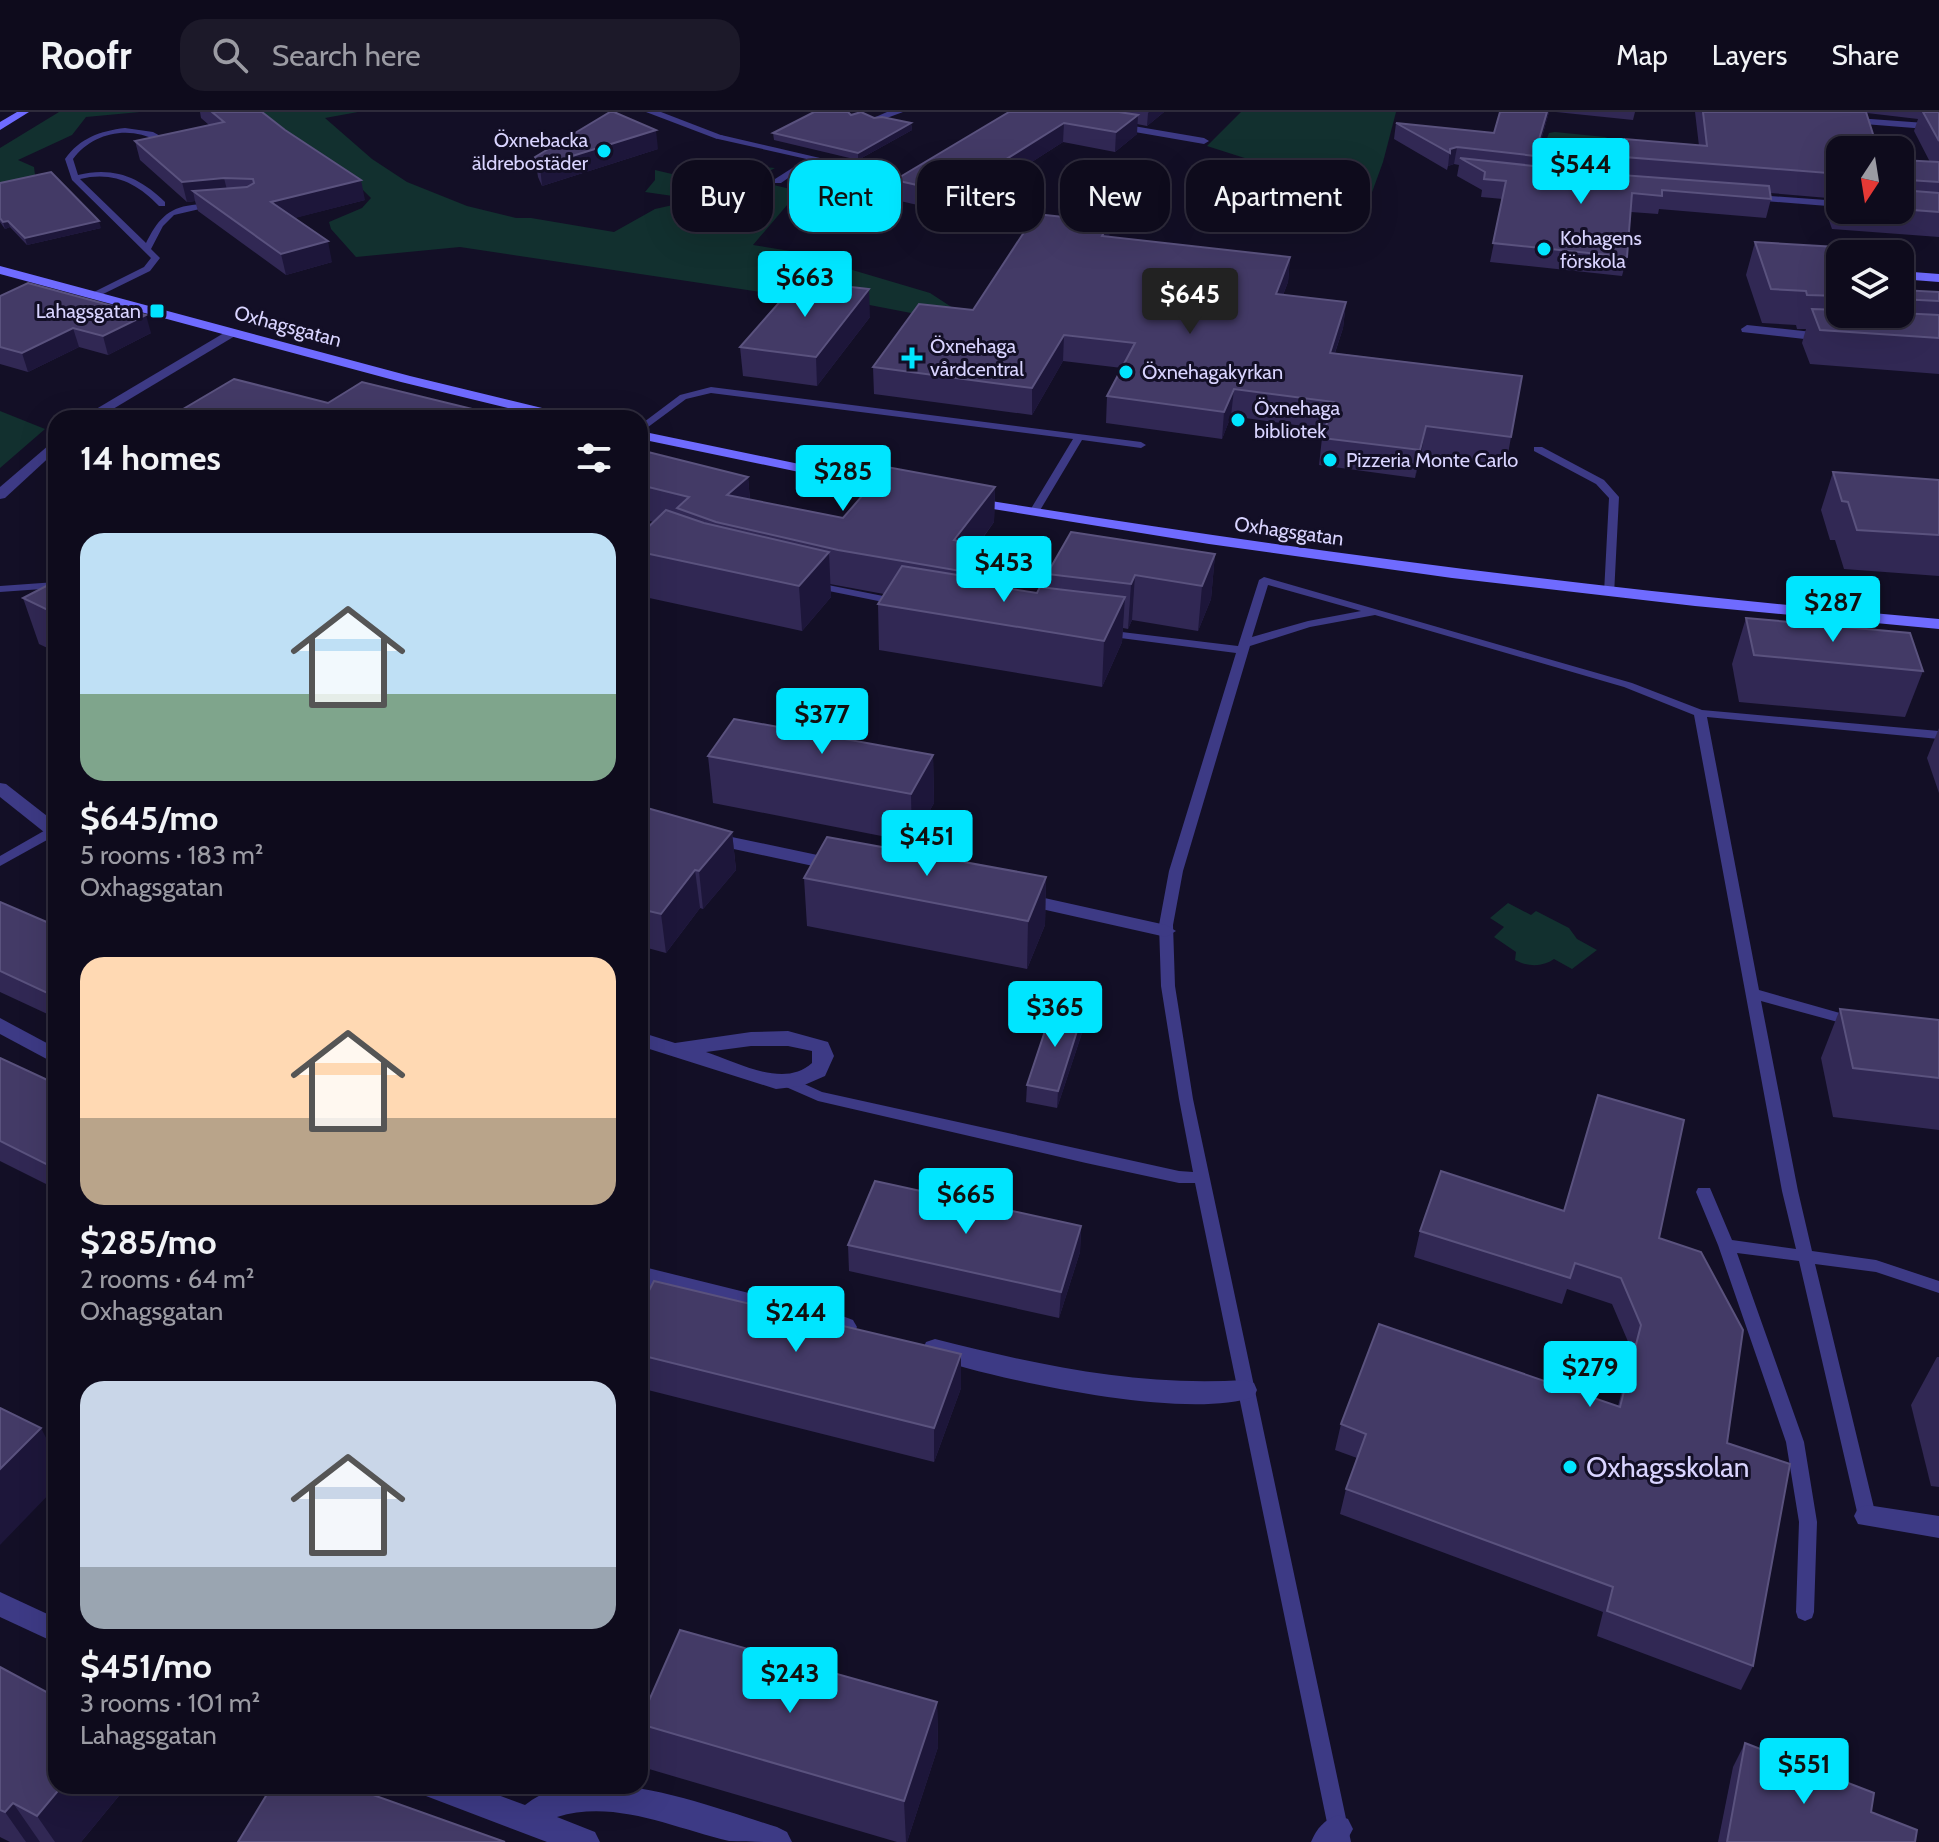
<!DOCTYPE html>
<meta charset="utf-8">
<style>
body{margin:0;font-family:Cabin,sans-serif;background:#1c1929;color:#f1f3f6;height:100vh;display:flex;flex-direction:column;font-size:30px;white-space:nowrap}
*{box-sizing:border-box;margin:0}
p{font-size:26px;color:#9b9ba3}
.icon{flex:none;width:44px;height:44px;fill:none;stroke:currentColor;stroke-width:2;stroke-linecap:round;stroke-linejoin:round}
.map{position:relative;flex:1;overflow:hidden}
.sheet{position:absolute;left:48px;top:298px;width:600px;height:1384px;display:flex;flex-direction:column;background:#0e0b1c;border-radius:24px;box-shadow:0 8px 32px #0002,0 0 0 2px #2e2b3b}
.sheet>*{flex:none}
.hud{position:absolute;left:672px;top:48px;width:760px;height:72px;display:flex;gap:16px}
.needle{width:52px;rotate:192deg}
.controls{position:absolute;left:1826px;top:24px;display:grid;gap:16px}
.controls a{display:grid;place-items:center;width:88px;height:88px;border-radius:16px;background:#0e0b1c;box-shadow:0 8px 32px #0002,0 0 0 2px #2e2b3b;font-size:40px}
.price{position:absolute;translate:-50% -68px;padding:0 18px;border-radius:8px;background:#00e5ff;color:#111;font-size:26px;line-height:52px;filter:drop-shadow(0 2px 4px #0008)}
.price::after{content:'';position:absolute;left:50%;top:48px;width:24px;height:18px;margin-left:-12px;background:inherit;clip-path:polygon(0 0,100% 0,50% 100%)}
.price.active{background:#222;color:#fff}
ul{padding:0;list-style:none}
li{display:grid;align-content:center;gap:16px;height:424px;padding:0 32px}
li span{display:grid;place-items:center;height:248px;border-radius:24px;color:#555}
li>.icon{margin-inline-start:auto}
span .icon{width:144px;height:144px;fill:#fffc;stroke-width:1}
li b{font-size:34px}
h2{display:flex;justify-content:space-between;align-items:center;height:96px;padding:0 32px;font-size:34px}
.tag{padding:0 28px;border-radius:24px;background:#0e0b1c;box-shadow:0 8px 32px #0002,0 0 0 2px #2e2b3b;font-size:28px;line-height:72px}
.tag.active{background:#00e5ff;color:#111}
header{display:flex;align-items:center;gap:48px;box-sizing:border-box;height:112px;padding:0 40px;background:#0e0b1c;border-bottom:2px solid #2e2b3b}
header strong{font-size:38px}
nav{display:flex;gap:44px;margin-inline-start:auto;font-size:28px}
.search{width:560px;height:72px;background:#1c1929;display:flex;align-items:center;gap:20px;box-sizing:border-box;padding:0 28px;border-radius:24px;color:#9b9ba3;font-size:30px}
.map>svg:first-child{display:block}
.green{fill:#12302f}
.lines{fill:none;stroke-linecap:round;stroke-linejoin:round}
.lane{fill:#3d3a85;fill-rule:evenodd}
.street{fill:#3d3a85;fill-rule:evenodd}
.secondary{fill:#6f6bff;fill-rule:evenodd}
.wall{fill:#312854;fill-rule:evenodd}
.shaded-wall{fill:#1d163a}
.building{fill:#433a66;stroke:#5a527e;stroke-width:2}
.poi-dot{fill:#00e5ff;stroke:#130f26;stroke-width:3}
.labels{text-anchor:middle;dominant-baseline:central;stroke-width:6;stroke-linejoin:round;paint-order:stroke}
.far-poi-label{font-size:20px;fill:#d9d4ff;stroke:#130f26;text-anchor:start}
.far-street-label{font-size:20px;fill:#d9d4ff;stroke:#130f26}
.near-poi-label{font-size:28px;fill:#d9d4ff;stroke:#130f26;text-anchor:start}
</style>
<header>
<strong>Roofr</strong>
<div class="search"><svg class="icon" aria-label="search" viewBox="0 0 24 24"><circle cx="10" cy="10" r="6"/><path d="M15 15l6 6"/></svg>Search here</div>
<nav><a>Map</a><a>Layers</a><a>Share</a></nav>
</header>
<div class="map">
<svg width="1939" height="1730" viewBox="0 0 1939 1730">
<rect width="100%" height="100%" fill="#130f26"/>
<g class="green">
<path d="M59,0H140L86,5L72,23L18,48L34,55L35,63L0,75V36Z"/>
<path d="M255,0H358L325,6L372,47L407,70L467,94L516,106H531L614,120L655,97L682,91L680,85L645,80L655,68V58L706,70H726L727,65L754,54L775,56L753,68L799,79L753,133L846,148L849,157L930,181L953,196L942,207L823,184L794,185L460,135L356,145L331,117L329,110L362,96L371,86L353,68Z"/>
<path d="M1241,0H1396L1383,50L1371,83H1361L1207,34Z"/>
<path d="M1555,20L1605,25L1610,27L1606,35L1600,36L1546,29L1549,21Z"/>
<path d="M0,299L45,317L0,356Z"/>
<path d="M1508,791L1531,803L1536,799L1569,816L1577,827L1597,838L1572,857L1554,847C1543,855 1528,855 1515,848L1516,840L1494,825L1504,815L1490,806Z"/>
</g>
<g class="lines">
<g class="lane">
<path d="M125,16L153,20L164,26L165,35L158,37L157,29C129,13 92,21 73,47L78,63C113,54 140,65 165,90V94H159C137,71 113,59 80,67L146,131C157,109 167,96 192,93C201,92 210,90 217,93L174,103L163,114L151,137L160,146L150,159L97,185L94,184V180L144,155L151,146L72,68L65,47C80,26 100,19 125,16Z"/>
<path d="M721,23L820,46L824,48L820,50L718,27V23Z"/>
<path d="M797,53L804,55L781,71H775V67Z"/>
<path d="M711,275L1141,330L1146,333L1141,336L1082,328L1039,400L1034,403L1029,400L1073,327L711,281L686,287L640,321V313L680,283Z"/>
<path d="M1534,335H1542L1604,368L1619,385L1614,483L1610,484L1604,481L1609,386L1596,372L1534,339Z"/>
<path d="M1264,465L1632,571L1702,598L1939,619V627L1707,605L1759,878L1861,907L1863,910L1856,915L1761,889L1798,1079L1812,1139L1876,1148L1939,1169V1181L1876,1160L1815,1152L1876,1404L1873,1410L1867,1412L1861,1410L1858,1404L1799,1149L1737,1141L1804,1330L1817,1410L1814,1500L1812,1506L1805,1509L1798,1506L1796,1500L1799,1410L1786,1330L1718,1133L1696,1080L1698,1076H1710L1732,1128L1796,1137L1782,1079L1694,603L1624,575L1375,503L1310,515L1250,534L1183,759L1173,813L1175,874L1193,987L1351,1730H1331L1195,1071H1179L1086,1051L818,989L786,975L784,971L786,967L791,966L822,980L1179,1059L1193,1060L1179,987L1161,874L1159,813L1169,759L1236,541L1105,524L1099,521L1105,518L1238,534L1259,468ZM1268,473L1361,499L1308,509L1252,525Z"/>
<path d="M56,470V476L0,480V474Z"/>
<path d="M813,470L898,487L904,490L898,493L809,475L808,473Z"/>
<path d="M49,716H56V723L0,754V744Z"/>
</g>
<g class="street">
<path d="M646,0H661L726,25L717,27Z"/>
<path d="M887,0H903L876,10L871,7Z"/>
<path d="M1843,5L1939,12V18L1839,10L1838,8Z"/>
<path d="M1110,10L1204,26L1209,29L1204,32L1106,15V11Z"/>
<path d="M1744,82L1840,89V95L1740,87V83Z"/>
<path d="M1747,213L1831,222L1837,226L1831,230L1742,220L1741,217Z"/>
<path d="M229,218L240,221L98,306H81Z"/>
<path d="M56,327V339L5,386L0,387V375Z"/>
<path d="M0,671L6,672L56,711V726L49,724L0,685Z"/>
<path d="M708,720L841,748L850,754L841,760L701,730L699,726L701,722Z"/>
<path d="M1022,781L1166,813L1176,819L1166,825L1015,791L1012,787L1015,783Z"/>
<path d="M0,906L56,936V952L0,922Z"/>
<path d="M788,919L828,930L834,944L825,964L802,974L776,977L640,934V920L675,931L751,920ZM751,934H788L812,939V951C784,977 737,950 706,940Z"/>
<path d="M640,1154L845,1205L853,1208L857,1215L853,1222L845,1225L640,1172Z"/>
<path d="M935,1227C1038,1253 1138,1275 1245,1268L1254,1271L1257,1278L1254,1285C1184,1309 998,1268 926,1244L923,1237L926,1230Z"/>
<path d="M1867,1393L1939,1404V1426L1858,1412L1854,1404L1858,1396Z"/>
<path d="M0,1480L56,1506V1531L0,1505Z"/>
<path d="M422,1674H474L525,1693C586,1644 710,1695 777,1715L787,1720L792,1730C772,1730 748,1730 729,1729C673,1716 615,1687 557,1705L595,1720L600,1730H547L426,1684Z"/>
<path d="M1338,1703L1348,1707L1353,1717L1346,1730H1311C1317,1716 1324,1708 1338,1703Z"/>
</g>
<g class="secondary">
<path d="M17,0H29L0,18V10Z"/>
<path d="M0,154L410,264L571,303L573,306H549L401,270L0,162Z"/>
<path d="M1900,159L1939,162V170L1900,167Z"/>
<path d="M640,319L900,373L907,377L900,381L640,327Z"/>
<path d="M967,385C1290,438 1613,479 1939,507V517L1695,494L1452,466L1209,432L962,392V386Z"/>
</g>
</g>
<g class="wall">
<path d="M200,0H262L365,88L294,106L332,150L286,163L198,99L195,89L187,90L140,48L135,29L209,13L201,6Z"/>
<path d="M1009,0H1164L1147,14L1137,12V22L1115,40L1063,30L952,101L896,88L895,68Z"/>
<path d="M1500,0H1549L1540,32L1571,48L1569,58L1620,72L1621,69H1619L1620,51L1625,27L1699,34L1695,0H1939V125L1832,117L1825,97L1828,86L1770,81L1771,87L1766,106L1659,97L1658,102L1631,100L1627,145L1622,164L1490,150L1503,87L1481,85L1482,78L1457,64L1459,53L1454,52L1448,54L1447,58L1394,27L1396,11L1494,21ZM1867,1L1918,7L1914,19L1930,50L1900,48V98H1840V38Z"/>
<path d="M1556,0H1635L1633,8Z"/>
<path d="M851,3L911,11L912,18L858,48L774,28L773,21Z"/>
<path d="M658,37L542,74L538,65L535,45Z"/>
<path d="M0,71L101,116L27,133L10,115L5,117L0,110Z"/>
<path d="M1110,125L1290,145L1288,170L1283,183L1346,190L1343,216L1335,241L1522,264L1506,353L1421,342L1415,366L1319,353L1322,326L1325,317L1231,304L1222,327L1106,311L1107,284L1122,256L1063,249L1032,303L874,282L873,255L973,198Z"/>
<path d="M1755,130L1840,144V202H1900V178L1939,180V262L1810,252L1802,231L1806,217H1797L1796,213L1762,211L1746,163Z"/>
<path d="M0,184L151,221L108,243L79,235L28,260L0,252Z"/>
<path d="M870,205L817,274L743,264L740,235Z"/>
<path d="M640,338L748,365L750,388L843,406L995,375L994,410L978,433L996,436V472L994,474L1037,481L1047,476V462L1215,442L1211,487L1198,519L1132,508L1128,517L1123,516L1122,530L1102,575L879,538L878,492L884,482L830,472L831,485L802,519L640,484V423L654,410L640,407Z"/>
<path d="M1833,360L1939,368V464L1844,457L1835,428H1830L1821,398Z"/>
<path d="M56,469V540L39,532L23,486Z"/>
<path d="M1746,506L1923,559L1905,605L1739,590L1732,552Z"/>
<path d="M1939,616V681L1927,646Z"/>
<path d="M933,643L934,691L912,730L713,691L708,644Z"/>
<path d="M640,694L732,720L736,758L703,797L700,796L666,841L640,834Z"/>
<path d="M1046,765L1045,813L1027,857L807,814L804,766Z"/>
<path d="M0,790L56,814V906L0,880Z"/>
<path d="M1840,897L1939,908V1018L1833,1005L1821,946Z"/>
<path d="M1083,900V918L1057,996L1026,990L1027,973Z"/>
<path d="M0,946L56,972V1077L0,1049Z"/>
<path d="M1564,1099L1659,1126L1727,1331L1753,1554L1741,1578L1597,1524L1603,1500L1340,1402L1346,1377L1357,1346L1335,1338L1341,1312L1618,1294L1632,1239L1612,1192L1567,1177L1562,1192L1414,1145L1420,1119Z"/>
<path d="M1081,1114L1080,1140L1059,1206L849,1159L848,1133Z"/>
<path d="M640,1196L961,1242V1276L934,1350L640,1276Z"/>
<path d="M1937,1245H1939V1375L1931,1374L1911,1293Z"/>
<path d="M0,1555L56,1674H127L81,1730H10L0,1725Z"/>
<path d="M937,1590L938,1635L907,1730H897L649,1657L640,1617V1609Z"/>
<path d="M1745,1631L1871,1700L1915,1730H1718L1733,1655Z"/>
</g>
<g class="shaded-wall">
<path d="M1149,0H1164L1147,14L1148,1Z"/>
<path d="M1547,0H1549L1535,48L1538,31Z"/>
<path d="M1138,3L1137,22L1115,40L1116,20Z"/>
<path d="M911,11L912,18L858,48V41Z"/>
<path d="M1064,11L1063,30L952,101V81Z"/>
<path d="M656,18L658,37L542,74L540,54Z"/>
<path d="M1457,35L1454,52L1448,54L1450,37Z"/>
<path d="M224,66L229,86L193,79L195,89L187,90L182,70Z"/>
<path d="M361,68L365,88L276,111L271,90Z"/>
<path d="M1908,68L1900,92V71Z"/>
<path d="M8,109L10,115L5,117L3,110Z"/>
<path d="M99,109L101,116L27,133L25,126Z"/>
<path d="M1110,110L1109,135L1102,124Z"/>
<path d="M328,129L332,150L286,163L281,142Z"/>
<path d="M1290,145L1288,170L1273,208L1276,182Z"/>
<path d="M869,177L870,205L817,274L816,245Z"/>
<path d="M1346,190L1343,216L1326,267L1330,241Z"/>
<path d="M146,203L151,221L108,243L103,224Z"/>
<path d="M73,216L79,235L28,260L22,241Z"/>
<path d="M1064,223L1063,249L1032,303V276Z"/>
<path d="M1234,277L1231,304L1222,327L1224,300Z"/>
<path d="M1426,314L1421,342L1415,366L1420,338Z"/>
<path d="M748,365L751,400L727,383Z"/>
<path d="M995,375L994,410L958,459L954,428Z"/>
<path d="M996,436V472L978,498V462Z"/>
<path d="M829,440L831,485L802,519L799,474Z"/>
<path d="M1215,442L1211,487L1198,519L1202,474Z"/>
<path d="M1135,463L1132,508L1128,517L1131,472Z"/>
<path d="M1125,485L1122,530L1102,575L1104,529Z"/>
<path d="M640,609L642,627L640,629Z"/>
<path d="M933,643L934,691L912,730L911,682Z"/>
<path d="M732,720L736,758L703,797L699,759Z"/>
<path d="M695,758L700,796L666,841L661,802Z"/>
<path d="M1046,765L1045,813L1027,857L1028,809Z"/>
<path d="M1083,900V918L1057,996L1058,979Z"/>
<path d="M1081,1114L1080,1140L1059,1206L1061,1180Z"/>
<path d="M961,1242V1276L934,1350V1316Z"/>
<path d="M41,1316L56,1345V1375L0,1433V1357Z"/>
<path d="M937,1590L938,1635L907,1730H906L904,1689Z"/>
<path d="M62,1674H127L81,1730H55L37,1704Z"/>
<path d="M13,1691L40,1730H26L5,1700Z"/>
</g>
<g class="building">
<path d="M212,0H262L285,18L361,68L271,90L328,129L281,142L193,79L247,75L254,71L253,67L224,66L182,70L135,29L224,10Z"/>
<path d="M610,0H614L656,18L540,54L535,45Z"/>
<path d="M814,0H848L851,3L861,0L874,6L882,5L911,11L858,41L773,21Z"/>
<path d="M1009,0H1119L1138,3L1116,20L1064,11L952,81L895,68Z"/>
<path d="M1500,0H1547L1538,31L1571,48L1457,35L1450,37V41L1396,11L1494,21Z"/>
<path d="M1703,0H1866L1878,38H1840V62L1624,45L1625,27L1707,34Z"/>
<path d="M1923,0H1939V29Z"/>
<path d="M1460,46L1599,61L1622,73V63L1769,74L1771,87L1662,78V84L1632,81L1627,145L1493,131L1506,69L1484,67L1485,60Z"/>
<path d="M1900,48L1939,50V70L1908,68L1900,71Z"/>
<path d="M51,60L99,109L25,126L8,109L3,110L0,106V71Z"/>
<path d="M1832,73H1840V93H1839Z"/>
<path d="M1900,74L1901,78L1939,81V100L1900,97Z"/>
<path d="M1036,102L1110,110L1102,124L1290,145L1276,182L1346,190L1330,241L1522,264L1511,325L1426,314L1420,338L1322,326L1334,290L1234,277L1224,300L1107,284L1135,231L1064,223L1032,276L873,255L919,192L973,198Z"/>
<path d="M1755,130L1837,135L1840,144V184L1807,183L1806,179L1771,177Z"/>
<path d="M798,169L869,177L816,245L740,235Z"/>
<path d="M28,171L146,203L103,224L73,216L22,241L0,235V184Z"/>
<path d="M1900,178L1939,180V189L1900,187Z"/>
<path d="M1812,197L1840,198V202H1900V201L1939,203V226L1820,218Z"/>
<path d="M234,267L328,291L362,270L509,306H168Z"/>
<path d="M640,338L748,365L727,383L843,406L887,355L995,375L954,428L996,436L978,462L838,438L716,410L677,396L689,385L640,373Z"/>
<path d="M1833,360L1939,368V423L1857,418L1848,390L1842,389Z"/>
<path d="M666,398L704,411L829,440L799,474L640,440V423Z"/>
<path d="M1071,420L1215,442L1202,474L1135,463L1131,472L1047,462Z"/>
<path d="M902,454L970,465L966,470L1037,481L1040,475L1125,485L1104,529L878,492Z"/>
<path d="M56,469V502L23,486Z"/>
<path d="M1746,506L1910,521L1923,559L1754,543Z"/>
<path d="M734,607L933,643L911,682L708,644Z"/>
<path d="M640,694L732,720L699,759L695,758L661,802L640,797Z"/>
<path d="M827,725L1046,765L1028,809L804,766Z"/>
<path d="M0,790L56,814V885L0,859Z"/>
<path d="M1053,895L1083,900L1058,979L1027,973Z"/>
<path d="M1840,897L1939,908V966L1853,956Z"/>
<path d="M0,946L56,972V1057L0,1029Z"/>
<path d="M1598,983L1684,1008L1659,1126L1701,1140L1743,1218L1727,1331L1790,1352L1753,1554L1607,1499L1613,1475L1346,1377L1366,1322L1341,1312L1379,1212L1620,1295L1641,1213L1621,1166L1575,1151L1570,1166L1420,1119L1441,1059L1564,1099Z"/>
<path d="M875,1069L1081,1114L1061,1180L848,1133Z"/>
<path d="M654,1169L961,1242L934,1316L640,1243V1196Z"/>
<path d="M0,1296L41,1316L0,1357Z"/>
<path d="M680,1518L937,1590L904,1689L640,1612V1609Z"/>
<path d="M0,1555L56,1585V1674H62L37,1704L13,1691L5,1700L0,1698Z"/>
<path d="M1745,1631L1874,1681L1871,1700L1917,1718L1915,1730H1727Z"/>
<path d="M272,1674H348L505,1730H238Z"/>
</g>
<g class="poi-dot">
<circle cx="604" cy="39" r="8"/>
<circle cx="1544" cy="137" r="8"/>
<rect x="149" y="191" width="16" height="16" rx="4"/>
<path d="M908 234h8v8h8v8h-8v8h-8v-8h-8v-8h8z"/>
<circle cx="1126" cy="260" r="8"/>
<circle cx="1238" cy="308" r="8"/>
<circle cx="1330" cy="348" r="8"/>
<circle cx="1570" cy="1355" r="8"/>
</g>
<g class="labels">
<g class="far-poi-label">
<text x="588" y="28" text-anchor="end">Öxnebacka<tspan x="588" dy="23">äldrebostäder</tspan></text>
<text x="1560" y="126">Kohagens<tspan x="1560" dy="23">förskola</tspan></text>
<text x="141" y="199" text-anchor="end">Lahagsgatan</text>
<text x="930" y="234">Öxnehaga<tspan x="930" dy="23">vårdcentral</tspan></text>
<text x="1142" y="260">Öxnehagakyrkan</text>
<text x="1254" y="296">Öxnehaga<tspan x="1254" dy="23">bibliotek</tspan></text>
<text x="1346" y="348">Pizzeria Monte Carlo</text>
</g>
<g class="far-street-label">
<text transform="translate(288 214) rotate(15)">Oxhagsgatan</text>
<text transform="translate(1289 419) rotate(8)">Oxhagsgatan</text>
</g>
<g class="near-poi-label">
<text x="1586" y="1355">Oxhagsskolan</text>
</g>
</g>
</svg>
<div class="controls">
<a><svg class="needle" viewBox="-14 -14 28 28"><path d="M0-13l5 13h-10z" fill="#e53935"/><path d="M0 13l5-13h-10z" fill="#9b9ba3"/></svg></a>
<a><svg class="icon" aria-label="layers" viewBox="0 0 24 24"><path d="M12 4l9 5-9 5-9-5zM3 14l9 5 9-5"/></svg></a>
</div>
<b class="price" style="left:1581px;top:94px">$544</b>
<b class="price" style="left:805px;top:207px">$663</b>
<b class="price active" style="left:1190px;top:224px">$645</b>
<b class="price" style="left:843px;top:401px">$285</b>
<b class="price" style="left:1004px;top:492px">$453</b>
<b class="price" style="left:1833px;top:532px">$287</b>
<b class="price" style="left:822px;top:644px">$377</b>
<b class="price" style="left:927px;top:766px">$451</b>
<b class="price" style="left:1055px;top:937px">$365</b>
<b class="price" style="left:966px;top:1124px">$665</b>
<b class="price" style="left:796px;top:1242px">$244</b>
<b class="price" style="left:1590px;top:1297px">$279</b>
<b class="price" style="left:790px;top:1603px">$243</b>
<b class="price" style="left:1804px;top:1694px">$551</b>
<div class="hud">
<a class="tag">Buy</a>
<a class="tag active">Rent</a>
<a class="tag">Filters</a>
<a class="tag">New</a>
<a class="tag">Apartment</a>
</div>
<section class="sheet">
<h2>14 homes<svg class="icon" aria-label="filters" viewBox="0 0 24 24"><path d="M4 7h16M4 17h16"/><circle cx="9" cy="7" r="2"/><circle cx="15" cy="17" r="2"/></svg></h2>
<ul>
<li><span style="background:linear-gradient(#bfe0f5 65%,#7fa58c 0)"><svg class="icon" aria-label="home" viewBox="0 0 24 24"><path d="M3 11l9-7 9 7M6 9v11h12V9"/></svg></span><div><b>$645/mo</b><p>5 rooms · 183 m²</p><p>Oxhagsgatan</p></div></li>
<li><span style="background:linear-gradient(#ffd9b3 65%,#b9a48a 0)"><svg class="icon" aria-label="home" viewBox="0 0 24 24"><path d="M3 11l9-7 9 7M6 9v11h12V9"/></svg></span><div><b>$285/mo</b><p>2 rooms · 64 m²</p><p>Oxhagsgatan</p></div></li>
<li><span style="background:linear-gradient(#c9d6e8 75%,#9aa5b1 0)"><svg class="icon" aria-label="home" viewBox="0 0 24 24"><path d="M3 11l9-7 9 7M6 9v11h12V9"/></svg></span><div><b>$451/mo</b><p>3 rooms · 101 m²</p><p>Lahagsgatan</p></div></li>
</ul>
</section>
</div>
